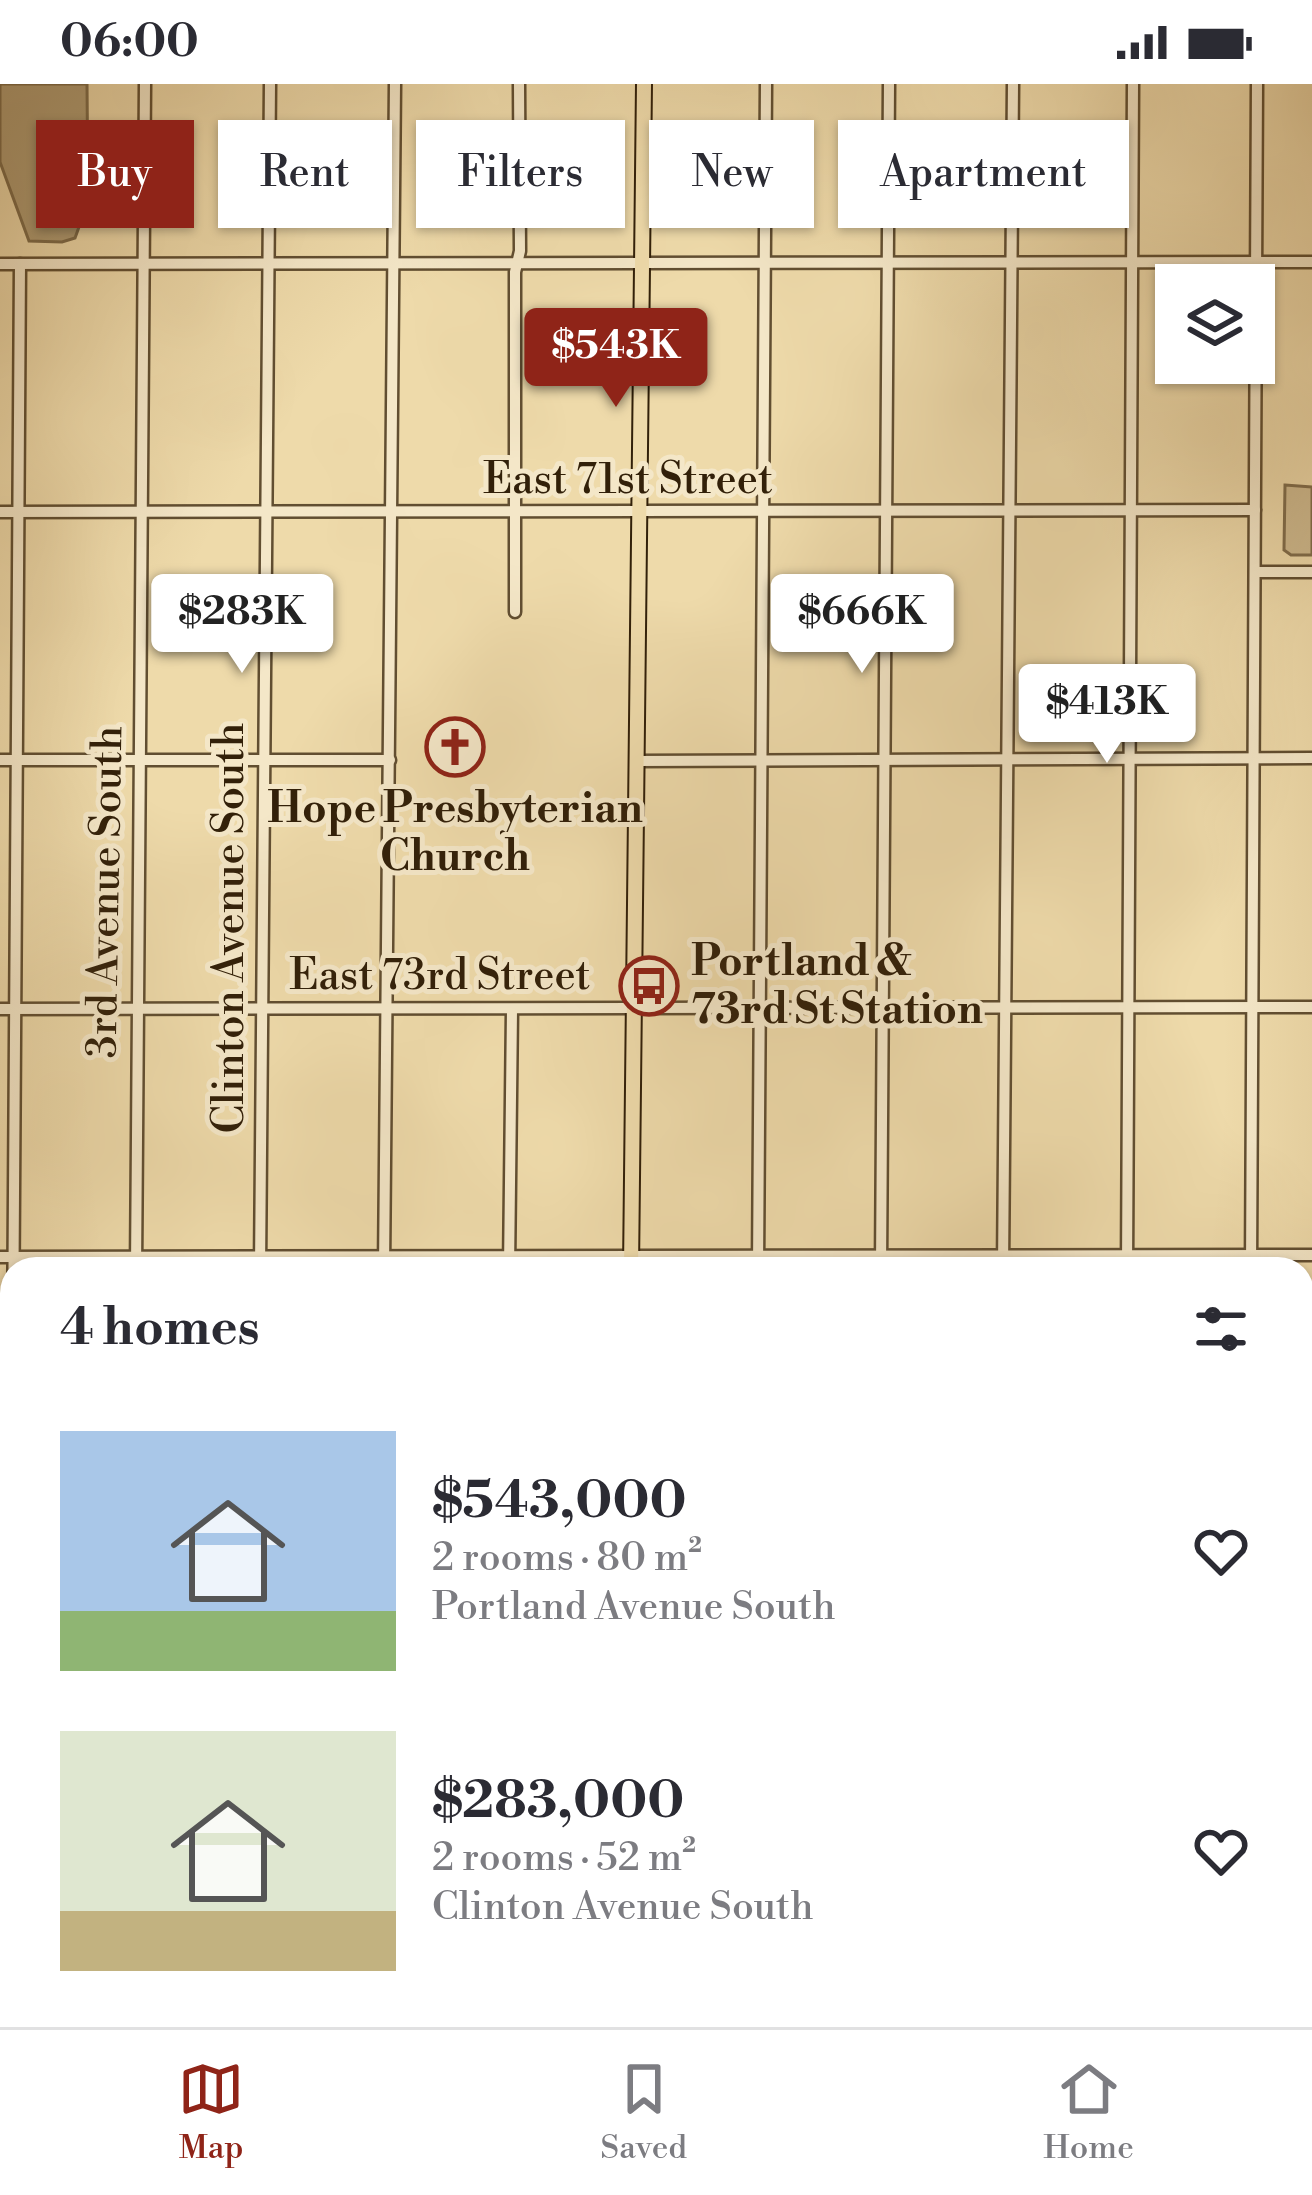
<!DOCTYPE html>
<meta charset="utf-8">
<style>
body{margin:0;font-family:"Libre Bodoni",serif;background:#f7f7f7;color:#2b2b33;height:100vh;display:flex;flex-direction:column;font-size:45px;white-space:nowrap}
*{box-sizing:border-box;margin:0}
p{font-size:39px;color:#7c7c81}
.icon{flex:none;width:66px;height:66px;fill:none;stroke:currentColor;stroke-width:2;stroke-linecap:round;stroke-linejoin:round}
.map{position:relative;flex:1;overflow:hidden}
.drawer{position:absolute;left:0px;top:1173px;width:1314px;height:771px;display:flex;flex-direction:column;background:#fff;border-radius:36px 36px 0 0;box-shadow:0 3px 9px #0004}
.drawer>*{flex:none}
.top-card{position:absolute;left:36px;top:36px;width:1242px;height:108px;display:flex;gap:24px}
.fabs{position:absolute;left:1155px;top:180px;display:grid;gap:24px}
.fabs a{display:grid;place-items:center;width:120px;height:120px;border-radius:0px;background:#fff;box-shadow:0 3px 9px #0004;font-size:60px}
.price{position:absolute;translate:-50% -102px;padding:0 27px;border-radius:12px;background:#fff;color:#222;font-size:39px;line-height:78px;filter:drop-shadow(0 3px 6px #0008)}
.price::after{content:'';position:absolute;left:50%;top:72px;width:36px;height:27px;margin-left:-18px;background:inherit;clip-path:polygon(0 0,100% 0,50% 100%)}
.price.current{background:#8f2418;color:#fff}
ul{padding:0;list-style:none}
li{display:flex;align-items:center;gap:36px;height:300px;padding:0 60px}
li span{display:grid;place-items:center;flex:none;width:336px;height:240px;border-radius:0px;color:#555}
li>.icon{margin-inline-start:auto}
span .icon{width:144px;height:144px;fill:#fffc;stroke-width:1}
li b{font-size:51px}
h2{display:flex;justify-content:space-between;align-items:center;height:144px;padding:0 60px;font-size:51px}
.tag{padding:0 42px;border-radius:0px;background:#fff;box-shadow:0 3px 9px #0004;font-size:42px;line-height:108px}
.tag.current{background:#8f2418;color:#fff}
.status{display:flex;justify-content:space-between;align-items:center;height:84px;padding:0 60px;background:#fff;direction:ltr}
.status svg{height:33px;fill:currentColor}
.dock{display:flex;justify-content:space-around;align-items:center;height:168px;border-top:3px solid #e1e1e2;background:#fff;font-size:33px;color:#7c7c81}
.dock a{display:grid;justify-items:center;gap:6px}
.dock .current{color:#8f2418}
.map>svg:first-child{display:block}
.green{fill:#ceba8f;stroke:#806d4c;stroke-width:3}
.water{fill:#ae9b73;stroke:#7c6a49;stroke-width:3}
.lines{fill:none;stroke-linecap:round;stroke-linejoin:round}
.minor-casing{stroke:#614e31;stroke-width:15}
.major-casing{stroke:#322009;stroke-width:18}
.minor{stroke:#f4e7c8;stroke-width:10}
.major{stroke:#eedaaa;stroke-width:14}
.labels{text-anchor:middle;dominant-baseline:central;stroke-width:10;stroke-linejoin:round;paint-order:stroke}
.street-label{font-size:42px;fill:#322009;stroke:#f4e7c8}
.poi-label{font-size:42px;font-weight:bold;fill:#322009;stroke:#f4e7c8}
</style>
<div class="status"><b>06:00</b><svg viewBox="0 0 49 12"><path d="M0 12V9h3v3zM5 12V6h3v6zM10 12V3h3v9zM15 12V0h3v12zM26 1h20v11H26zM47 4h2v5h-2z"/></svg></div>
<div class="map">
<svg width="1312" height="1943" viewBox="0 0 1312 1943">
<rect width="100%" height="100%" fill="#eedaaa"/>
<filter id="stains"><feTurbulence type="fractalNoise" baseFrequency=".00167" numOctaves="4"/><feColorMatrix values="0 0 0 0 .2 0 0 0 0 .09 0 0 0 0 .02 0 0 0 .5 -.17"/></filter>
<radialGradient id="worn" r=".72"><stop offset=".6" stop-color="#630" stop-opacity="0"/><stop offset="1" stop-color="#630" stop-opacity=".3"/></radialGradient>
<path class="green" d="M1285,401L1312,403V471H1291L1284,466Z"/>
<path class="water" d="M0,0H87L88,118L75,154L62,158L29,157L0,78Z"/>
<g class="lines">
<defs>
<g id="minor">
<path d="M0,180L1312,178"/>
<path d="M0,428L1255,426"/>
<path d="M1255,488H1312"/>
<path d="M515,528V188L520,167L519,0"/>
<path d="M0,676H390"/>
<path d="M636,677L1312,674"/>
<path d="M0,925L1312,923"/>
<path d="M0,1173L1312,1171"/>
<path d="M136,1185L145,0"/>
<path d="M260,1185L270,0"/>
<path d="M384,1185L395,0"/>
<path d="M509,1185L512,926"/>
<path d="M758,1185L766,0"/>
<path d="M881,1185L889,0"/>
<path d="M1003,1185L1013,0"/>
<path d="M1127,1185L1133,0"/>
<path d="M1251,1185L1257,0"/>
<path d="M1302,1418H1312"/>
<path d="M1302,1666H1312"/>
<path d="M12,1882L9,1880L20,180"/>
<path d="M1302,1883H1312"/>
<path d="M1302,1898H1312"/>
<path d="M1302,1913H1312"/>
<path d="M379,1932V1943"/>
<path d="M8,1943L9,1901"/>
<path d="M506,1943V1932"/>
<path d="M1125,1943V1932"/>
</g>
<g id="major">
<path d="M631,1185L644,0"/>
<path d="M607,1932V1943"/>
<path d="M627,1943V1932"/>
</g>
</defs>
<use href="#minor" class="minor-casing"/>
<use href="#major" class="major-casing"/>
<use href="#minor" class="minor"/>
<use href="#major" class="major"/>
</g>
<defs>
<symbol id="church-ring" viewBox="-11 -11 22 22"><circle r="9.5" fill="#f4e7c8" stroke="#8f2418" stroke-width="1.5"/><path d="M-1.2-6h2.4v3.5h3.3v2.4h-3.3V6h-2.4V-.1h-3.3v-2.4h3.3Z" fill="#8f2418"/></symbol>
<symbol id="bus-ring" viewBox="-11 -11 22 22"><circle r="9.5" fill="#f4e7c8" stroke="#8f2418" stroke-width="1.5"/><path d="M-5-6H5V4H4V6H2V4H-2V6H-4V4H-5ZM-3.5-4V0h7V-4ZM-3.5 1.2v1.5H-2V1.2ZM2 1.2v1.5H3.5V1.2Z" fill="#8f2418"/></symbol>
</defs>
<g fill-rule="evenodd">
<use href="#church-ring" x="422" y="630" width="66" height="66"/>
<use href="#bus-ring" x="616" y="869" width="66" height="66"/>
</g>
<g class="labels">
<g class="street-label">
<text x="628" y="396">East 71st Street</text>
<text transform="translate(106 808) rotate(-89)">3rd Avenue South</text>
<text transform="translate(230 844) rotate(-90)">Clinton Avenue South</text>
<text x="440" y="892">East 73rd Street</text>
</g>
<g class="poi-label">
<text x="455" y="725">Hope Presbyterian<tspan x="455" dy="48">Church</tspan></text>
<text x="691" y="878" text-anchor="start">Portland &amp;<tspan x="691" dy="48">73rd St Station</tspan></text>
</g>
</g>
<rect width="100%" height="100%" filter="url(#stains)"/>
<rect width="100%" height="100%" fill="url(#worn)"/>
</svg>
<div class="fabs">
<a><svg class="icon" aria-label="layers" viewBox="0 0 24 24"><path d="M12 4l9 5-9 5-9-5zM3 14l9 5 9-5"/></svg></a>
</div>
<b class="price current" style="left:616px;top:326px">$543K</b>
<b class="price" style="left:242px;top:592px">$283K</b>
<b class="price" style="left:862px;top:592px">$666K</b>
<b class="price" style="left:1107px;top:682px">$413K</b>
<div class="top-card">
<a class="tag current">Buy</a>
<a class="tag">Rent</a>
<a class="tag">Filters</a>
<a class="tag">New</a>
<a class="tag">Apartment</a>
</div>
<section class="drawer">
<h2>4 homes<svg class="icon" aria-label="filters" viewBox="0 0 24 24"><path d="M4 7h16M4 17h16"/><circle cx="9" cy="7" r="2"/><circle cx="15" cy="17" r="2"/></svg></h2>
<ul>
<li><span style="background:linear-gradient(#a9c7e8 75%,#8fb573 0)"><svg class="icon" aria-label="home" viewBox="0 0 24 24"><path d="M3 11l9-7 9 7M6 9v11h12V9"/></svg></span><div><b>$543,000</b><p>2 rooms · 80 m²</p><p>Portland Avenue South</p></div><svg class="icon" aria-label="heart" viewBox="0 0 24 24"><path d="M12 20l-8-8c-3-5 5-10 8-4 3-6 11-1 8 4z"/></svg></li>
<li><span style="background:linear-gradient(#dfe7d0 75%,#c2b280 0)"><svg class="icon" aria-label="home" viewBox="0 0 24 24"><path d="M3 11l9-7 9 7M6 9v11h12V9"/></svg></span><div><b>$283,000</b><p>2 rooms · 52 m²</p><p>Clinton Avenue South</p></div><svg class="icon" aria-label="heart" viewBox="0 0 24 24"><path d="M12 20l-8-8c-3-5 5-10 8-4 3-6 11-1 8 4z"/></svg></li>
</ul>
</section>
</div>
<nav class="dock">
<a class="current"><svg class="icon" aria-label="map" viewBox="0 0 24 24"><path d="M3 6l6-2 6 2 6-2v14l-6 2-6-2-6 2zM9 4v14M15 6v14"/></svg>Map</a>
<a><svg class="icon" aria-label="saved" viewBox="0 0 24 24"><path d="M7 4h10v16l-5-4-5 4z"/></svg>Saved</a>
<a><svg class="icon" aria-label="home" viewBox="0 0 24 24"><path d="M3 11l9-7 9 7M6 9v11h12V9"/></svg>Home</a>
</nav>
